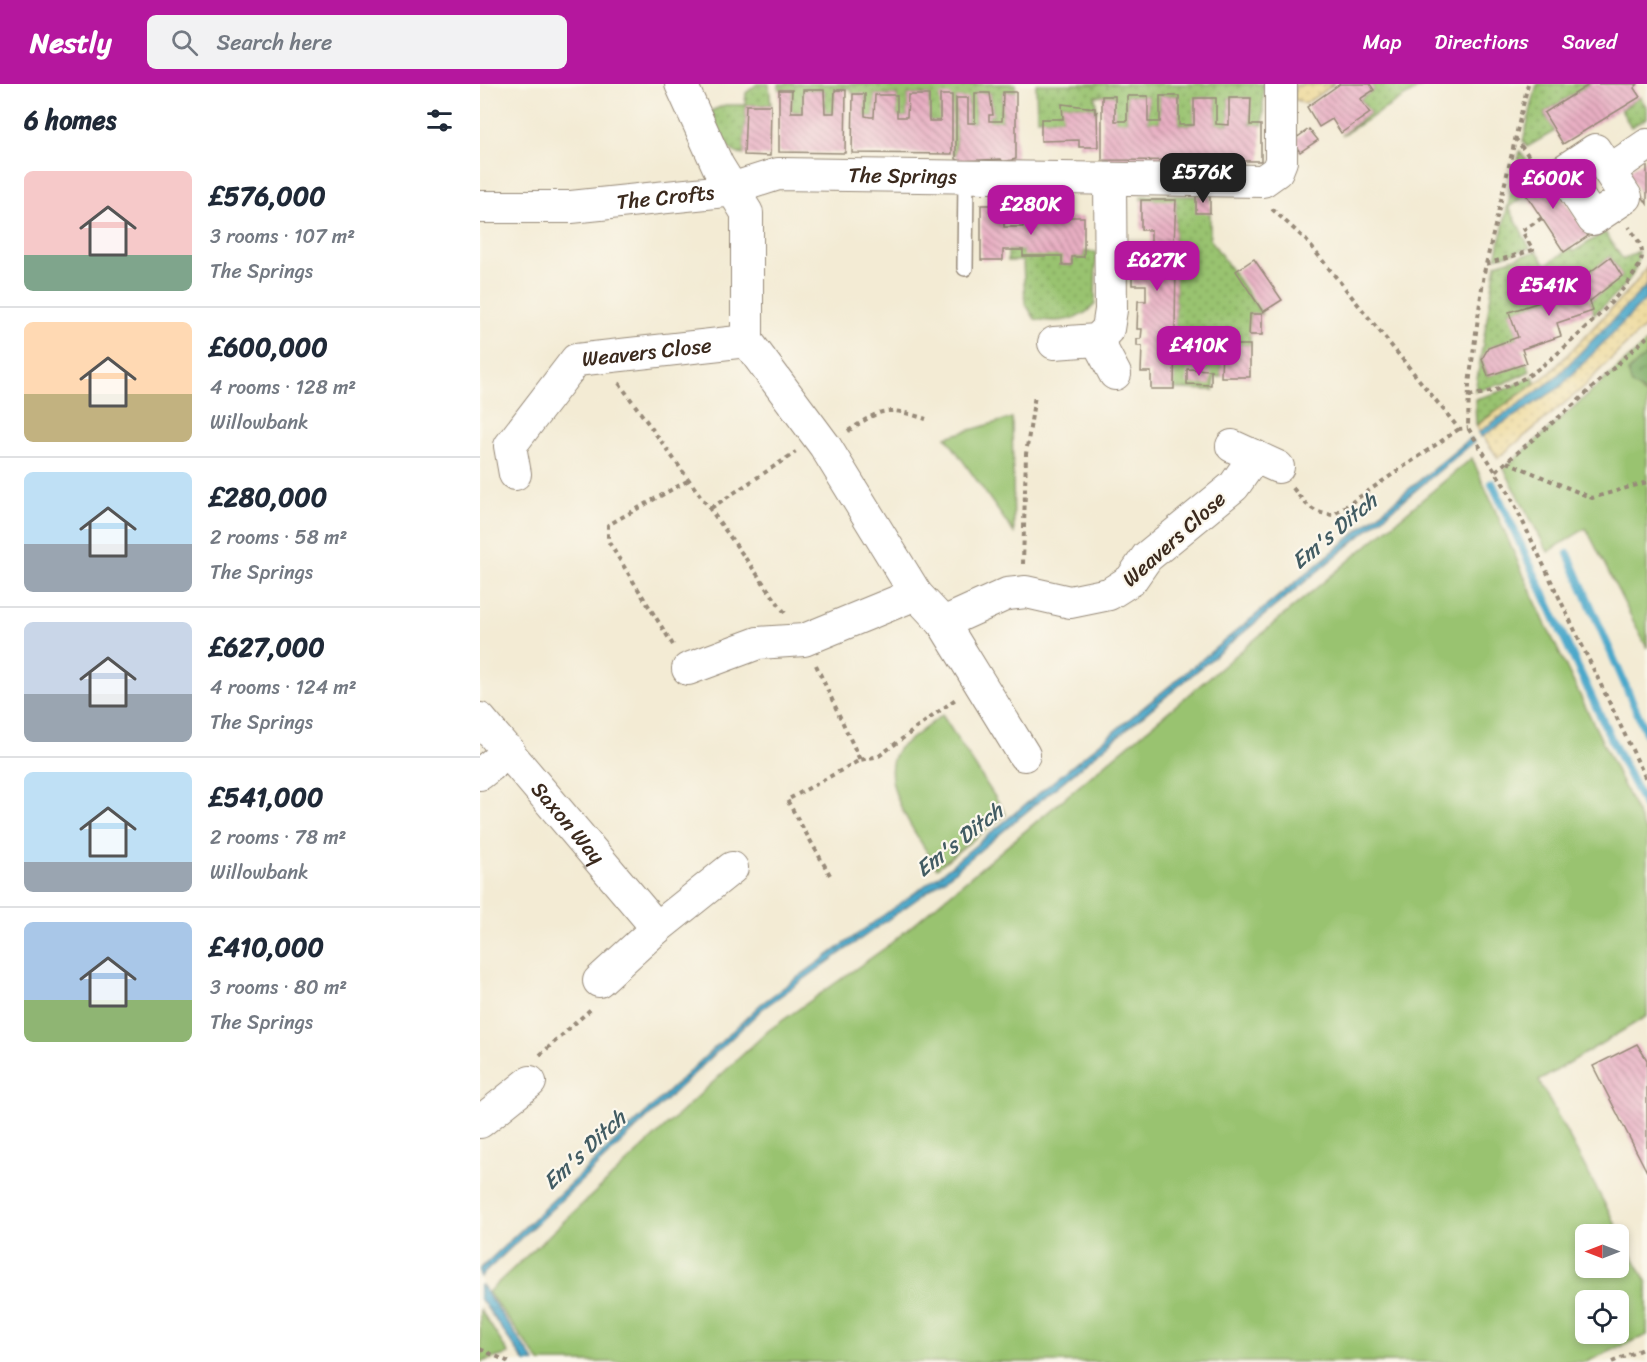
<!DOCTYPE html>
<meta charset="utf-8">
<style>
body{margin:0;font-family:Sriracha,sans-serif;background:#f2f2f3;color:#1f2937;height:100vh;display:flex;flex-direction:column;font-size:22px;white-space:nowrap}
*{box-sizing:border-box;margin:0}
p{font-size:20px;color:#747a83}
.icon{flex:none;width:33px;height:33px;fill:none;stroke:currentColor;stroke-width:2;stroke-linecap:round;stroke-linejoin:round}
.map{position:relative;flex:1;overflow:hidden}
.drawer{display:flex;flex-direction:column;background:#fff;width:480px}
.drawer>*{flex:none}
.needle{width:39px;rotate:270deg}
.tools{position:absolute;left:1095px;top:1140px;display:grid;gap:12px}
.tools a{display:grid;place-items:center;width:54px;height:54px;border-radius:9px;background:#fff;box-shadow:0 3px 9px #0003;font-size:30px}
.price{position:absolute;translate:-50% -51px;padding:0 14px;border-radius:12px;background:#b5179e;color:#fff;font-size:20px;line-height:39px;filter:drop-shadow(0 2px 3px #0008)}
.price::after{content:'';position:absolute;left:50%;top:36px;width:18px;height:14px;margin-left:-9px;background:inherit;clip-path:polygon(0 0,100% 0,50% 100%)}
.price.on{background:#222;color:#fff}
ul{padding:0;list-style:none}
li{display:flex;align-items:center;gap:18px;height:150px;padding:0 24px}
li+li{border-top:2px solid #e0e1e3}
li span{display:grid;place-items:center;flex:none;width:168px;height:120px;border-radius:9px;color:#555}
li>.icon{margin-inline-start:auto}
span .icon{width:72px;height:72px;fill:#fffc;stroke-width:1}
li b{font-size:26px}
h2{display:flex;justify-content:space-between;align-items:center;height:72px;padding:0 24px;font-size:26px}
header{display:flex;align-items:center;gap:36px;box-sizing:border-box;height:84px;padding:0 30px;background:#b5179e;color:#fff}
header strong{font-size:28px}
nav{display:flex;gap:33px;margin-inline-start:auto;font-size:21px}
.search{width:420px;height:54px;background:#f2f2f3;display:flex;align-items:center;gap:15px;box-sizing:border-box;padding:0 21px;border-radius:9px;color:#747a83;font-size:22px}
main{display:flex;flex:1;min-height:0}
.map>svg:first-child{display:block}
.green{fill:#99c370;stroke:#6a7647;stroke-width:1.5;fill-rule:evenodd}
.forest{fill:url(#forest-crowns);stroke:#5a6a40;stroke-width:1.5}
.sand{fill:url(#sand-dots);stroke:#94825e;stroke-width:1.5}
.garden{fill:url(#garden-dots);stroke:#6a7647;stroke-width:1.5}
.water{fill:url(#water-ripples);stroke:#446974;stroke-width:1.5}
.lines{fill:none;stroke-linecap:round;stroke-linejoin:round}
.stream{stroke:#4ca8ca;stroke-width:8}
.building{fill:url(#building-back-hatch)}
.service-casing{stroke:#978a79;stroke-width:18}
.minor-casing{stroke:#978a79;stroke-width:34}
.path{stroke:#978a79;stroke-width:4;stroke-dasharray:4.5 4.5;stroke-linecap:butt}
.service{stroke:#fff;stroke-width:15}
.minor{stroke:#fff;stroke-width:32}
.labels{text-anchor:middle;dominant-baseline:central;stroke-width:4.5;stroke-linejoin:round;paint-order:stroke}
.street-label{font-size:21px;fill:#3b2a1e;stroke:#fbf7ec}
.water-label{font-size:22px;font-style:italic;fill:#425c63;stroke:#fbf7ec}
</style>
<header>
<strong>Nestly</strong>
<div class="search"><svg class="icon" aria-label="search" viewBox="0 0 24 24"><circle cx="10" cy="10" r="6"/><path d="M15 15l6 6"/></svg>Search here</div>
<nav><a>Map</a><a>Directions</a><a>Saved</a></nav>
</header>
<main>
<section class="drawer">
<h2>6 homes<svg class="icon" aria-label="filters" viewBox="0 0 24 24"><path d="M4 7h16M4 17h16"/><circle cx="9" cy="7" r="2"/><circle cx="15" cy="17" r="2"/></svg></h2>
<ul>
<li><span style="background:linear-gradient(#f6c9c9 70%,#7fa58c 0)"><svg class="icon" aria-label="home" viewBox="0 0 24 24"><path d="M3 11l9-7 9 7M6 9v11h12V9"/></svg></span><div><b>£576,000</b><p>3 rooms · 107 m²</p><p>The Springs</p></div></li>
<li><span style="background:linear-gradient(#ffd9b3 60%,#c2b280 0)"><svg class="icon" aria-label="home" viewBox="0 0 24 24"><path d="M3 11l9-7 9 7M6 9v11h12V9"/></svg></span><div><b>£600,000</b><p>4 rooms · 128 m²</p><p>Willowbank</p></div></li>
<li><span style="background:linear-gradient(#bfe0f5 60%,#9aa5b1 0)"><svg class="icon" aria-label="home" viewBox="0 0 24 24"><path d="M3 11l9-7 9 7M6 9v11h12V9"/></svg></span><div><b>£280,000</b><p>2 rooms · 58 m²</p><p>The Springs</p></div></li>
<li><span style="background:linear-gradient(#c9d6e8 60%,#9aa5b1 0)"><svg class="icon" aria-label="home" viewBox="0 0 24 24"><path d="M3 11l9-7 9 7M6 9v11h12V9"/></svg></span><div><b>£627,000</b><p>4 rooms · 124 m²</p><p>The Springs</p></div></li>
<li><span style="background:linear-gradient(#bfe0f5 75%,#9aa5b1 0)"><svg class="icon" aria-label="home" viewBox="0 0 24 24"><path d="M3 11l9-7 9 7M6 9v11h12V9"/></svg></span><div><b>£541,000</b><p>2 rooms · 78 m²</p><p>Willowbank</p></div></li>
<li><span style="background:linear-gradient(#a9c7e8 65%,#8fb573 0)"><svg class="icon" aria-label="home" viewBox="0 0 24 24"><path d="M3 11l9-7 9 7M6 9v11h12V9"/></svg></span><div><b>£410,000</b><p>3 rooms · 80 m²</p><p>The Springs</p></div></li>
</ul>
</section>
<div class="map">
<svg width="1167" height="1278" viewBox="0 0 1167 1278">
<defs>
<pattern id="forest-crowns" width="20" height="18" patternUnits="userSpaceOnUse" patternTransform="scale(1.5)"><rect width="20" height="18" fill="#7aa962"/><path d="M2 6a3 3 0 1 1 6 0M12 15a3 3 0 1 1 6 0" fill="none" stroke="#658a50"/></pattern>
<pattern id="sand-dots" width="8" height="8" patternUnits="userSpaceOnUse" patternTransform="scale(1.5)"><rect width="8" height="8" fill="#eeda9e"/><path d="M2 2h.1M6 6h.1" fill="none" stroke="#cdbb88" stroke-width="1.8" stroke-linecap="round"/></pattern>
<pattern id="garden-dots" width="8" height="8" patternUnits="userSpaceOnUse" patternTransform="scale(1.5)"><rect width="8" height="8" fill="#99c370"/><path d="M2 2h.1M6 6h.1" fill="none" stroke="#7e9f5b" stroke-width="1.8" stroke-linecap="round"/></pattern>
<pattern id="water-ripples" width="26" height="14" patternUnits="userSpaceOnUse" patternTransform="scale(1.5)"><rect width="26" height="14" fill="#4ca8ca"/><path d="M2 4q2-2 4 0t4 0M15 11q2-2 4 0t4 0" fill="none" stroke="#4089a3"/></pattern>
<pattern id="building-back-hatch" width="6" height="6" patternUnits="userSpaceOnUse" patternTransform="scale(1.5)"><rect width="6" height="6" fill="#e8afc3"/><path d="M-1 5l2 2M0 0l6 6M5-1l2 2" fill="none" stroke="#bd8f9e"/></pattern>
</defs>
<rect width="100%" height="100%" fill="#fbf7ec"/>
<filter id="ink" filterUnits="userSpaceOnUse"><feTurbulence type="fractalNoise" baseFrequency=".0167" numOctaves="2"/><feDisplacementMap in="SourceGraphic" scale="12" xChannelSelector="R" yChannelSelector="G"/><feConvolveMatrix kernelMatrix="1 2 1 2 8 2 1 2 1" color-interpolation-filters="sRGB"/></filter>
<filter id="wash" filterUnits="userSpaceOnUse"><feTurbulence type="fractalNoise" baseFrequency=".008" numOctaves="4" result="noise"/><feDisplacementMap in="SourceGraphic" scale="24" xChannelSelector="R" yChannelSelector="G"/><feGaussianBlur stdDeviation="1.35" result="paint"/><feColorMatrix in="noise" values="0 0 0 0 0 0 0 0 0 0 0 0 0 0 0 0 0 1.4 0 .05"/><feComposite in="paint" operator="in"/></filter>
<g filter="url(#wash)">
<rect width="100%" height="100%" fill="#f3ebd4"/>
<g class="green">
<path d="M1167,258V270L1148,289L1163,310H1167V564L1106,444L1068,468L1024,385Z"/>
<path d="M532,334L534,449L466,353Z"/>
<path d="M992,374L1064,537L1167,750V932L1059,997L1167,1199V1251L1106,1278H60L8,1208L289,946L405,864ZM1106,1150H1138V1184H1106ZM1106,1216H1138V1250H1106Z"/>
<path d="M462,631L526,730L457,784C440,755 393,696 419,664Z"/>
<path d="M0,1225L29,1270L0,1278Z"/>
</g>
<path class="forest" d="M1167,270V310L1152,301L1148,288Z"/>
<g class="sand">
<path d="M854,0L825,20L814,15L815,1Z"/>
<path d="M1167,183V241C1146,261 1122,282 1104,303L1018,374L996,342L1071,288L1153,202Z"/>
</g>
<g class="garden">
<path d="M277,0H289L291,21H266L264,71C244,70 238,43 231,27L245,21H265L266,9Z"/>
<path d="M299,0H535L536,8H523L522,37H509V31H513L510,9H495V39H488V15L476,14V70H472L460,37H449V11H428L427,33H417V11H395L394,33L385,32V11L373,10L370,4L355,6L354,29H345L344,6H324L323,28H311L312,6H299Z"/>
<path d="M556,0H783V41H770V14H749V41L736,40V14H715L714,41H699L698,12H680V38H668V12H647V37H635L634,12H615L617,28L615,29L614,24L583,20V35H557Z"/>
<path d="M890,0L944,1L862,51L890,29L880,15L894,6Z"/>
<path d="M1057,0H1110L1064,29L1075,47L1047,63L1043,57Z"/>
<path d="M1160,13L1167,24V34L1151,43L1141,26Z"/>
<path d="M1040,67L1050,81L1045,85L1050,92L1039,100L1046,111L1029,123L1050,164L1016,174Z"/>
<path d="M661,112H730V155L782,230H770V261H742L741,293H734V306L694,305L696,182L688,181V160H694L696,117L661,116Z"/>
<path d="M1125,148L1143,176L1158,167C1160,195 1132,213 1114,230L1110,217L1142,192L1130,173L1102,194L1065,205L1069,215L1030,228L1038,253L1008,264L1002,275L1007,292L1047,279L1050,287L1025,299L995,307L1016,180L1057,167L1066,181L1090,164L1093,168Z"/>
<path d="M528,166L582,172L583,181H592V173H604V167L616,168L615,220C600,238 577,239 555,235L545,219L543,177H528Z"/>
<path d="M1053,292L1055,299L996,341L995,315L1019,308Z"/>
</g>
<g class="water">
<path d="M1167,201V214L1079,304L1001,353L998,349L1073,296Z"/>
<path d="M991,354L994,358L465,795L282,925L0,1193V1185L281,920L462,789Z"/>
<path d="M0,1201H1L55,1278H45L0,1214Z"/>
</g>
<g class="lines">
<g class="stream">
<path d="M1012,399L1134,661L1167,726"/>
<path d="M1088,470L1167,651"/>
</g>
</g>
<g id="blocks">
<g class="building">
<path d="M860,0H890L894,6L880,15L890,29L861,49L852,35L839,43L827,23Z"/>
<path d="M1110,0H1158L1154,4L1160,13L1083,60L1064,29Z"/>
<path d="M299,6H312L311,28H323V6H344L345,29H354L355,6H366L365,69L299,68Z"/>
<path d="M523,8H536V75L523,78L521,75L481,77L476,75V14H488V39H495V9H510L513,31H509V37H522Z"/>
<path d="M373,10H385V32L390,33H394L395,11H417V33H427L428,11H449V37H460V11H472V70L372,69Z"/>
<path d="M622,12H635V37H647V12H668V38H680V12H699V41H714V14H736V40L749,41V14H771L770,41H781V77L622,76Z"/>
<path d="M582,20L615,24V29L617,28L618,63H599V56L561,57V35H583Z"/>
<path d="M266,21H291L290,72L264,71Z"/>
<path d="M829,45L838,56L820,68L812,57Z"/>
<path d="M1167,75V120L1147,88Z"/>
<path d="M1062,84L1108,152L1084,168L1039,100Z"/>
<rect x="716" y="112" width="14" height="17"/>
<path d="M661,116H696L694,160H688V181H696L694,305H671V288H661L662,262H657V255H661L662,245H657L658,217H666V201H652V187H645V175H652V160H671V146H661Z"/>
<path d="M501,121H524V143H543V133H578V129H583L582,133H604V173H592V181H582V172H543V166H523V176H501Z"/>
<path d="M1130,173L1142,192L1110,217L1113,227L1077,239L1081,252L1042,265L1047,279L1008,292L1002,275L1008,264L1038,253L1029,228L1069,215L1065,205L1102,194Z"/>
<path d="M774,175L802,216L783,228L756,187Z"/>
<path d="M770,230H782V251H769Z"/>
<path d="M742,261H770V293H741Z"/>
<path d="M707,285L731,286V301L707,300Z"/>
<path d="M1157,960L1167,976V1088L1113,982Z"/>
</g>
</g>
</g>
<g filter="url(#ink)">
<use href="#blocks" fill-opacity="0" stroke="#978a79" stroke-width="1.5"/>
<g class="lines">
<defs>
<path id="service" d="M485,184L486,94"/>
<g id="minor">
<path d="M201,0L238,82L267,129V257L345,362L436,510L463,539L544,671"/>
<path d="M1115,66L1146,113L1113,135L1082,88Z"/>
<path d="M1129,87L1167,61"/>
<path id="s1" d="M0,123H91L245,107L298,90L783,97L797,87L801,77V0"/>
<path d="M617,256L635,290"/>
<path d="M574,259L617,256L628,245L631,226L630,96"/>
<path d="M752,362L798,383"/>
<path id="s2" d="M35,390L30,362L96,276L267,257"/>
<path d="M463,539L527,510L546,508L590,518L629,510L651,496L667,473L754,402L775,372"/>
<path d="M208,585L278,559L324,556L436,510"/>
<path id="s3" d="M0,635L177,844"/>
<path d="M0,690L29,667"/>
<path d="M119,897L177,844L252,784"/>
<path d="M0,1038L50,998"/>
</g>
</defs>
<use href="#service" class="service-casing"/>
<use href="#minor" class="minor-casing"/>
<g class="path">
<path d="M1048,0L1004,189L989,300L988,344L1029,409L1167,697"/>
<path d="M1035,54L1054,79"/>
<path d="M792,125L825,155L979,345L988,344"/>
<path d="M1006,180L1053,166L1042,147L1062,134"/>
<path d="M139,299L305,529"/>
<path d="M989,312C1008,309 1029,303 1046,293C1071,279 1160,199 1162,172C1163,161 1155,152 1149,143"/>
<path d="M368,347C403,324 405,322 446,335"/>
<path d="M1027,378L1112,414L1167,398"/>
<path d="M1016,387L1099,316L1167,253"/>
<path d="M813,404C826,421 832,429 853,431L979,345"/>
<path d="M231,424L316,368"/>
<path d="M543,480L546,370L555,311"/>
<path d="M193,561L128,457V441L209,396"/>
<path d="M336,581L380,676"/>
<path d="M350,791L307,716L380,676L399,672L477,614"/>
<path d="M60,971L112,924"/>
<path d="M0,1265L29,1278"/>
<path d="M1132,1278L1167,1263"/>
</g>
<use href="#service" class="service"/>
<use href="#minor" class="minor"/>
</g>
</g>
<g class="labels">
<g class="street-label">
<text stroke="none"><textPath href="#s1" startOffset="426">The Springs</textPath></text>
<text stroke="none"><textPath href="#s1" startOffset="186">The Crofts</textPath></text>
<text stroke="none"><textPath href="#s2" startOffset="208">Weavers Close</textPath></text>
<text transform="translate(694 455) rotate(-42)">Weavers Close</text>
<text stroke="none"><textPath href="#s3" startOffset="136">Saxon Way</textPath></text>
</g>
<g class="water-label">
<text transform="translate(854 447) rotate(-40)">Em's Ditch</text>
<text transform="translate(479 756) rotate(-38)">Em's Ditch</text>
<text transform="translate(104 1066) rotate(-43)">Em's Ditch</text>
</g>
</g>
</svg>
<div class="tools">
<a><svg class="needle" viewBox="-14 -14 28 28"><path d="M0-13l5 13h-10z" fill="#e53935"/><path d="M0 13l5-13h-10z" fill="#747a83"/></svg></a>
<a><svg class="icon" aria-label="locate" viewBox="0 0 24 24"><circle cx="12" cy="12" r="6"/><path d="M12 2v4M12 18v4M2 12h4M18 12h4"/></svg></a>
</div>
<b class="price on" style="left:723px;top:120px">£576K</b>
<b class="price" style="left:1073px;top:126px">£600K</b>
<b class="price" style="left:551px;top:152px">£280K</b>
<b class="price" style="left:677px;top:208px">£627K</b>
<b class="price" style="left:1069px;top:233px">£541K</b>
<b class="price" style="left:719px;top:293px">£410K</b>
</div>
</main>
